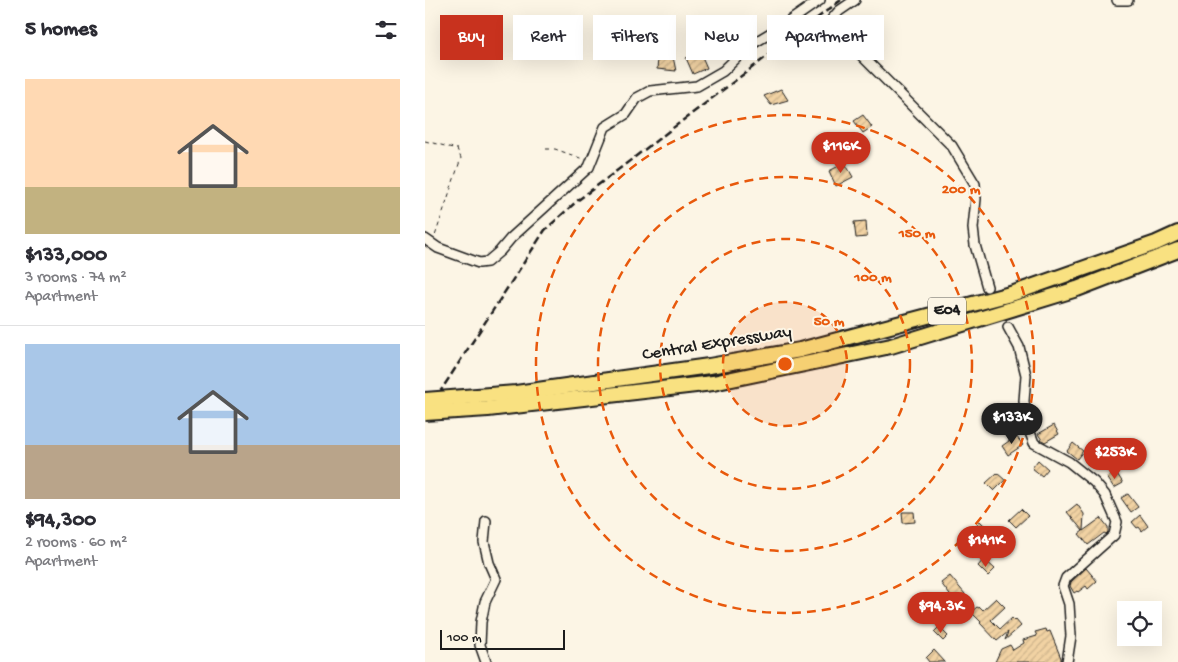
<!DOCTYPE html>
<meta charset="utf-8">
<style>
body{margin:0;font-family:"Gochi Hand",sans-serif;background:#f2f2f3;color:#2b2b33;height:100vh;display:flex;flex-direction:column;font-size:19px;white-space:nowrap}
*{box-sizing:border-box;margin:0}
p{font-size:16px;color:#7c7c81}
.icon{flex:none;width:28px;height:28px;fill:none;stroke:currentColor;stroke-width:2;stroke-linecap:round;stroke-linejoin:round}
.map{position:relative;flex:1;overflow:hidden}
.sheet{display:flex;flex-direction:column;background:#fff;width:425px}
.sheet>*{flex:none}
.hud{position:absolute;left:15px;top:15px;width:475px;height:45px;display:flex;gap:10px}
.controls{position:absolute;left:692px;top:601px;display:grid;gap:10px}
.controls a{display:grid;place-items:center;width:45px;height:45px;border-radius:0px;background:#fff;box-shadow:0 5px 20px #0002;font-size:25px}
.scale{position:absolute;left:15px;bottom:12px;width:125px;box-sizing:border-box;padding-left:5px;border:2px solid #1c1c1c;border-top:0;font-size:14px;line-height:18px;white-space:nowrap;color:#1c1c1c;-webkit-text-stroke:4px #fcf5e5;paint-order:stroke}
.price{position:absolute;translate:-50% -42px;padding:0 11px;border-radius:18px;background:#c8321e;color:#fff;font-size:16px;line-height:32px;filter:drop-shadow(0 1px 2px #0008)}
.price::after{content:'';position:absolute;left:50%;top:30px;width:15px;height:11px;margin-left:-8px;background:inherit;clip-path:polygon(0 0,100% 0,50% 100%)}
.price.selected{background:#222;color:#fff}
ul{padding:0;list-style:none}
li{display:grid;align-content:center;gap:10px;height:265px;padding:0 25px}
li+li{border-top:1px solid #e1e1e2}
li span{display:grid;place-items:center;height:155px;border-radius:0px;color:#555}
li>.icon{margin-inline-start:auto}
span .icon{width:90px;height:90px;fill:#fffc;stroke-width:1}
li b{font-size:21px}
h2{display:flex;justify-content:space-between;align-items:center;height:60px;padding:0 25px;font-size:21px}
.pill{padding:0 18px;border-radius:0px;background:#fff;box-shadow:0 5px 20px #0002;font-size:18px;line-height:45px}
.pill.selected{background:#c8321e;color:#fff}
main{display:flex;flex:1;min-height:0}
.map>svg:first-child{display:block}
.building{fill:url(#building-hatch);stroke:#1c1c1c}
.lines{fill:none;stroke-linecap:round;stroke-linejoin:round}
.minor-tunnel{stroke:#dad4c7;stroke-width:9;stroke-dasharray:9 4.5;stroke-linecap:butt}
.minor-casing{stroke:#1c1c1c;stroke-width:12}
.highway-casing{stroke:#1c1c1c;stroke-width:18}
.path{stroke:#1c1c1c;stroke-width:1;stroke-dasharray:4 4;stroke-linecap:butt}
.minor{stroke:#fcf5e5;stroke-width:9}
.highway{stroke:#f9e181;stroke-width:14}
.rail{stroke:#1c1c1c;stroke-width:2.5;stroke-dasharray:8 4;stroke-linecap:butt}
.highway-bridge-casing{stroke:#1c1c1c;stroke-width:18;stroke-linecap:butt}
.highway-bridge{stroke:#f9e181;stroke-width:14}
.ring{fill:none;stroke:#e8590c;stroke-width:2.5;stroke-dasharray:9 6}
.labels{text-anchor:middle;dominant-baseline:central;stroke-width:4;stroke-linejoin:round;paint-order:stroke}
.shield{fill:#fcf5e5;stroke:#5f5d58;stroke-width:1}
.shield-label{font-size:16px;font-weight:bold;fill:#1c1c1c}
.street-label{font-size:18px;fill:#1c1c1c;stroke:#fcf5e5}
.centre{fill:#e8590c;stroke:#fcf5e5;stroke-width:2.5}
.ring-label{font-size:15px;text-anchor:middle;font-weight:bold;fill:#e8590c;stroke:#fcf5e5;stroke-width:4;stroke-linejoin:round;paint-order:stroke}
</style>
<main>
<section class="sheet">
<h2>5 homes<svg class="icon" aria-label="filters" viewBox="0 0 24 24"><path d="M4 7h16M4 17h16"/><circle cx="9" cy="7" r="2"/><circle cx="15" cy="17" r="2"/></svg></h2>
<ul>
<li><span style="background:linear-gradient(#ffd9b3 70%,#c2b280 0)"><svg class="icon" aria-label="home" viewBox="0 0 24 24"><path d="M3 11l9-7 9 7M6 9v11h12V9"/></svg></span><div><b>$133,000</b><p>3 rooms · 74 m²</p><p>Apartment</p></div></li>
<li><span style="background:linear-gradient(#a9c7e8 65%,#b9a48a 0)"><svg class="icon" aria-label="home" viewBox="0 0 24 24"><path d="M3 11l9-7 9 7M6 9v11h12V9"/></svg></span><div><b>$94,300</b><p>2 rooms · 60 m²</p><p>Apartment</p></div></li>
</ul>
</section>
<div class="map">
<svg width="753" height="662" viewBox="0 0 753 662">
<defs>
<pattern id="building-hatch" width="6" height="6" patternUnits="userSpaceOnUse" patternTransform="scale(1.25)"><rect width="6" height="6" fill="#f1d2a3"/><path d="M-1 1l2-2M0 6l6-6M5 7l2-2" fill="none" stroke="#ceb48c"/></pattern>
</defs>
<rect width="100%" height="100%" fill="#fcf5e5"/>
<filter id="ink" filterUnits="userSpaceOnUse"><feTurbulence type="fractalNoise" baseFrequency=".02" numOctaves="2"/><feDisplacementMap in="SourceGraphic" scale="10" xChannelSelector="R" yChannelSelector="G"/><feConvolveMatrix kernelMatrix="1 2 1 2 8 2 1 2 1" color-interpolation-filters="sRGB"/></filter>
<g filter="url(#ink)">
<g class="building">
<path d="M308,25L317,38L299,49L296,34Z"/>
<path d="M209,41L228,50L247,52L251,71L232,69L233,59L202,57Z"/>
<path d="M275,52L282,68L268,74L261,58Z"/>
<path d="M356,89L363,100L346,105L339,96Z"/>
<path d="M438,115L447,127L438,133L429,121Z"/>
<path d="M420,163L428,177L411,186L404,171Z"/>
<path d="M441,221L442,237L431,238L429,222Z"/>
<path d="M629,425L634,434L620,442L617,440L613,434Z"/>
<path d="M591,436L598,445L583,455L577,446Z"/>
<path d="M648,443L658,451L652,459L642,451Z"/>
<path d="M613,460L623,469L617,476L607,468Z"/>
<path d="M691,472L698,483L689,488L682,477Z"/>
<path d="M572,473L580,480L569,491L561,483Z"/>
<path d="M703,494L713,507L706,512L696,498Z"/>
<path d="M652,504L659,514L658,531L676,518L683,527V532L681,534L679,533L663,545L654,534L658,531L642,512Z"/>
<path d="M596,509L603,516L591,527L584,520Z"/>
<path d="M477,512H489L490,522L478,523Z"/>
<path d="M715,515L723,526L717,531L714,527L712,528L707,522Z"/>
<path d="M555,521L565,531L555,540L546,530Z"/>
<path d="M559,559L570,569L563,576L553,566Z"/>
<path d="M661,568L672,581L663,589L661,586L653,592L652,591L649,593L645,586L646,582Z"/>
<path d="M525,576L540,594L530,602L516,583Z"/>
<path d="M571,598L580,607L566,620L575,629L587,618L590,621L591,620L596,626L580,640L583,632L572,641L555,623L556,622L546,612L552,607L554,608L555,607L558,610Z"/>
<path d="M514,627L523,636L518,641L509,632Z"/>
<path d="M621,629L622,632L625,631L636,658V662H570L576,649L585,645L588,650L599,643L598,640L612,636L610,632Z"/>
<path d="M509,650L520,662H504L501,658Z"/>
</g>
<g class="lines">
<path class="minor-tunnel" d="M562,287L583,327"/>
<defs>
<g id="minor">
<path d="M430,0L414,11L407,19L411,30L527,146L550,184L551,199L548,228L550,245L562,287"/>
<path d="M692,0H703"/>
<path d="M0,239L13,248L54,263L62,262L75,251L86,238L164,167L180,127L201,114L212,98L225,91L272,86L298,71L324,46L362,23L395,0"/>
<path d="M583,327L594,347L601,375L599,401L601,422L609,443L644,462L669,482L680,495L692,522L689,535L641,578L638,586L644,604L646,636L642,662"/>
<path d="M61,521L59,542L64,563L71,579L60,602L56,622L55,645L61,662"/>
</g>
<g id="highway">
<path d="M284,366L375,350L589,293L731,243L753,233"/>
<path d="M288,383L466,346L652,289L753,250"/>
</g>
</defs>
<use href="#minor" class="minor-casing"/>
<use href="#highway" class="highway-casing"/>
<g class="path">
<path d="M0,141L32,149L36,158L10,236"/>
<path d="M121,149H130L158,159"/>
</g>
<use href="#minor" class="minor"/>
<use href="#highway" class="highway"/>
<path class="rail" d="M0,415L120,230L152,201L416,0"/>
<defs>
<g id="highway-bridge">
<path d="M0,400L91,393L284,366"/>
<path d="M0,413L63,409L288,383"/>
</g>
</defs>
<use href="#highway-bridge" class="highway-bridge-casing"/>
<use href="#highway-bridge" class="highway-bridge"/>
</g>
</g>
<circle cx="360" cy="364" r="62" fill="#e8590c" fill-opacity=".12"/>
<g class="ring">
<circle cx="360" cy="364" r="62"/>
<circle cx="360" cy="364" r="125"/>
<circle cx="360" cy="364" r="187"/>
<circle cx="360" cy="364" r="249"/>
</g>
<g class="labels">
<rect class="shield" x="503" y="297.5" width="38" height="27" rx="4"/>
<g class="shield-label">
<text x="522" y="311">E04</text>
</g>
<g class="street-label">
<text transform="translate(292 344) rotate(-9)">Central Expressway</text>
</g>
</g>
<circle cx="360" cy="364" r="8" class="centre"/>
<g class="ring-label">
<text x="536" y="193">200 m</text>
<text x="492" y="237">150 m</text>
<text x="448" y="281">100 m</text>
<text x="404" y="325">50 m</text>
</g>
</svg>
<div class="controls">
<a><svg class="icon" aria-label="locate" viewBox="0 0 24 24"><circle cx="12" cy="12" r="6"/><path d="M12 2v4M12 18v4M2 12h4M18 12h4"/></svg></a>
</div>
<div class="scale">100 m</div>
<b class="price" style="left:416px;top:174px">$116K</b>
<b class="price selected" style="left:587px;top:445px">$133K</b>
<b class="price" style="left:690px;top:480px">$253K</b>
<b class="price" style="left:561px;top:568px">$141K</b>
<b class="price" style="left:516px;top:634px">$94.3K</b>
<div class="hud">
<a class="pill selected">Buy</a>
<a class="pill">Rent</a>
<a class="pill">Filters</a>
<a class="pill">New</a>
<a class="pill">Apartment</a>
</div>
</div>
</main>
